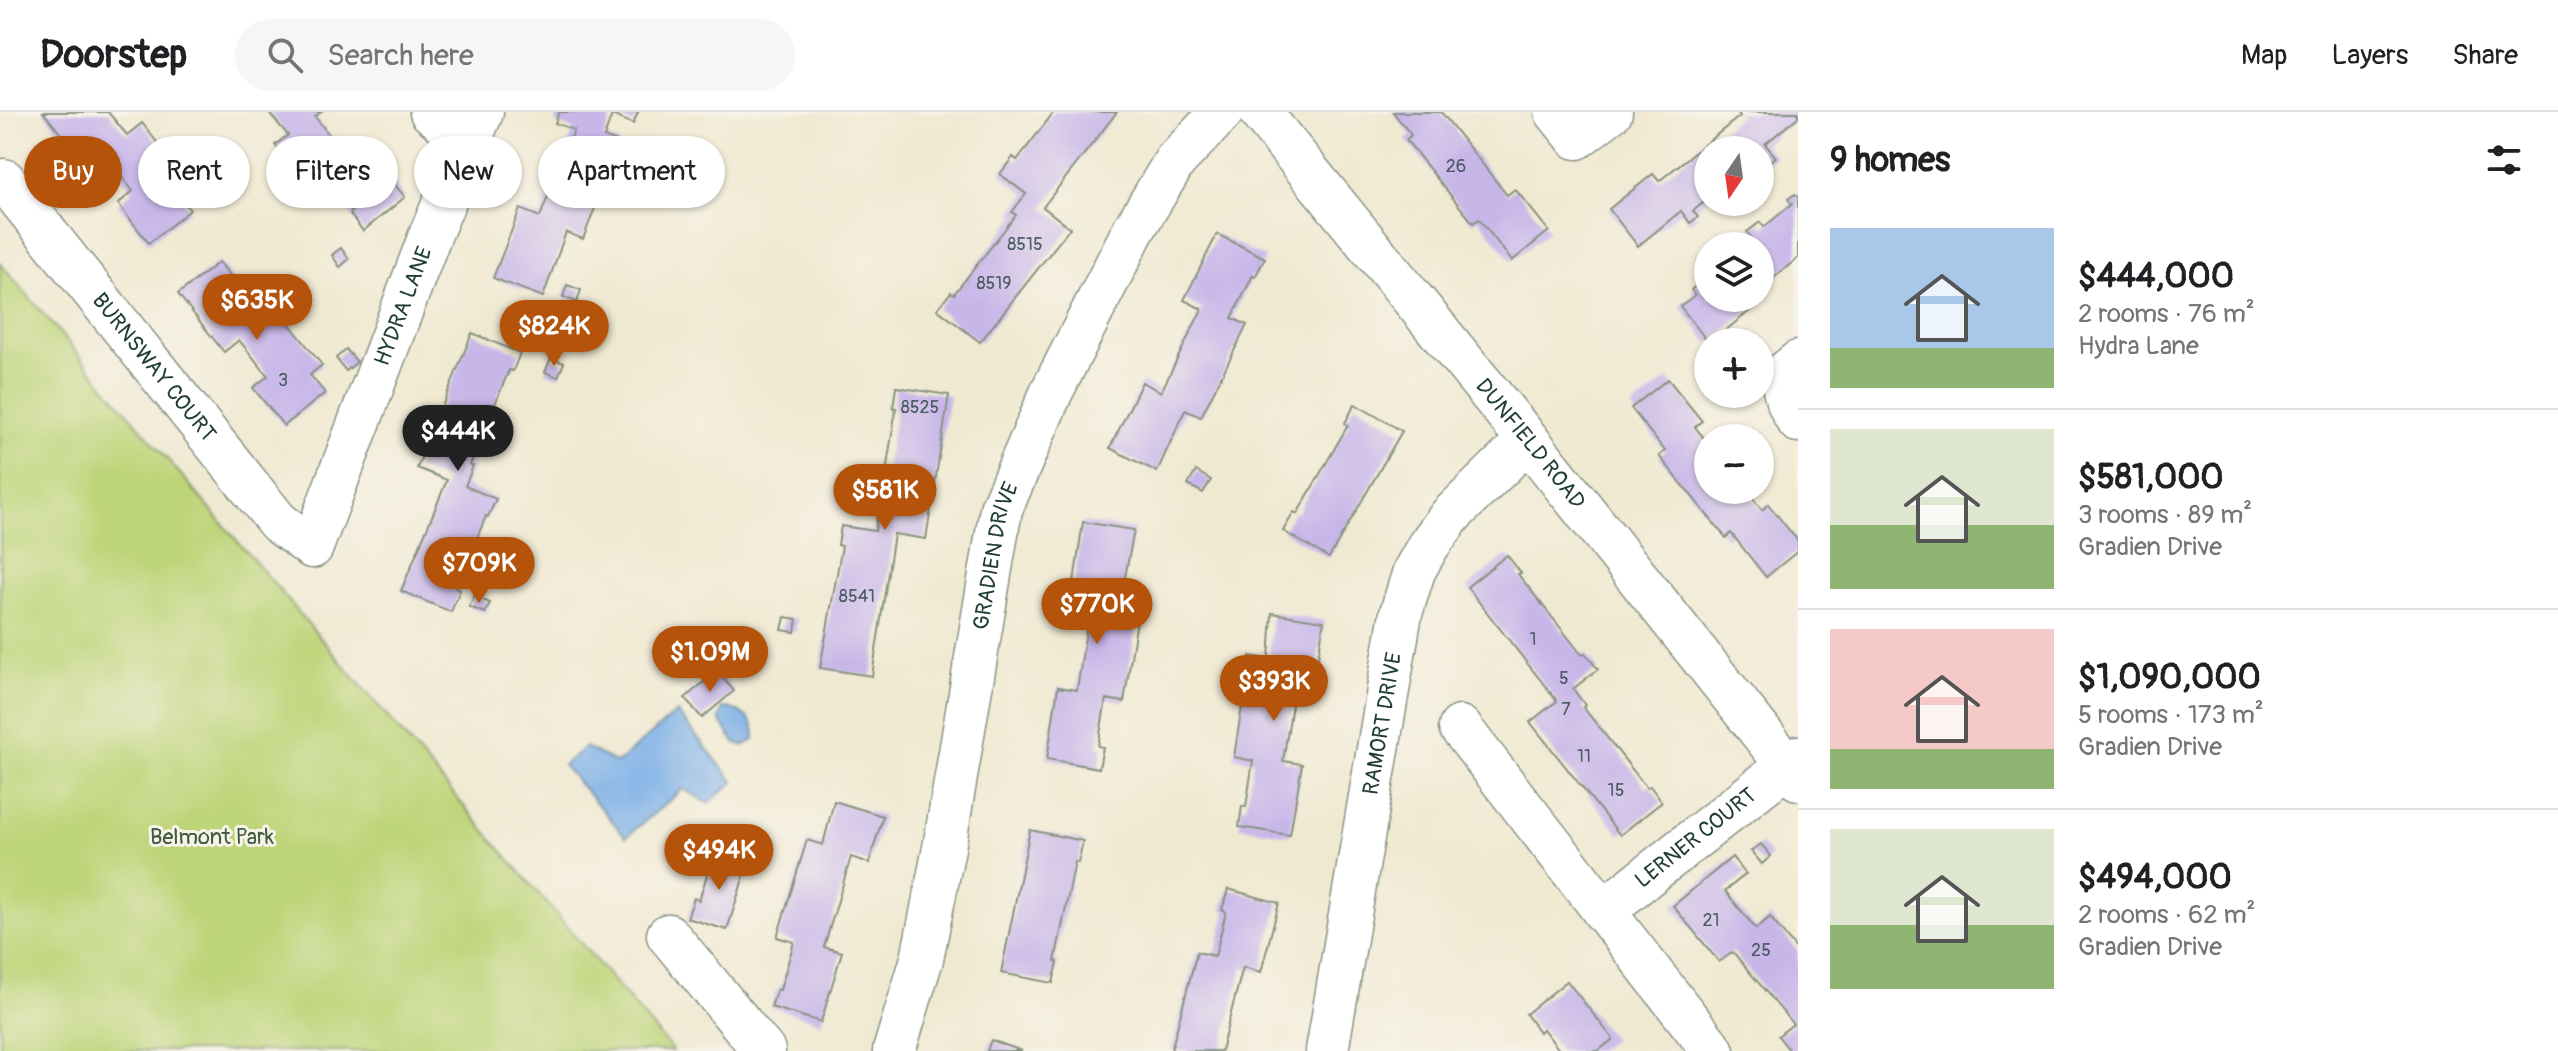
<!DOCTYPE html>
<meta charset="utf-8">
<style>
body{margin:0;font-family:Pangolin,sans-serif;background:#f6f6f6;color:#202124;height:100vh;display:flex;flex-direction:column;font-size:30px;white-space:nowrap}
*{box-sizing:border-box;margin:0}
p{font-size:26px;color:#757577}
.icon{flex:none;width:44px;height:44px;fill:none;stroke:currentColor;stroke-width:2;stroke-linecap:round;stroke-linejoin:round}
.map{position:relative;flex:1;overflow:hidden}
.drawer{display:flex;flex-direction:column;background:#fff;width:760px}
.drawer>*{flex:none}
.top-card{position:absolute;left:24px;top:24px;width:760px;height:72px;display:flex;gap:16px}
.needle{width:52px;rotate:193deg}
.controls{position:absolute;left:1694px;top:24px;display:grid;gap:16px}
.controls a{display:grid;place-items:center;width:80px;height:80px;border-radius:50%;background:#fff;box-shadow:0 2px 6px #0004;font-size:40px}
.price{position:absolute;translate:-50% -68px;padding:0 18px;border-radius:28px;background:#b45309;color:#fff;font-size:26px;line-height:52px;filter:drop-shadow(0 2px 4px #0008)}
.price::after{content:'';position:absolute;left:50%;top:48px;width:24px;height:18px;margin-left:-12px;background:inherit;clip-path:polygon(0 0,100% 0,50% 100%)}
.price.active{background:#222;color:#fff}
ul{padding:0;list-style:none}
li{display:flex;align-items:center;gap:24px;height:200px;padding:0 32px}
li+li{border-top:2px solid #e0e0e0}
li span{display:grid;place-items:center;flex:none;width:224px;height:160px;border-radius:0px;color:#555}
li>.icon{margin-inline-start:auto}
span .icon{width:96px;height:96px;fill:#fffc;stroke-width:1}
li b{font-size:34px}
h2{display:flex;justify-content:space-between;align-items:center;height:96px;padding:0 32px;font-size:34px}
.tag{padding:0 28px;border-radius:36px;background:#fff;box-shadow:0 2px 6px #0004;font-size:28px;line-height:72px}
.tag.active{background:#b45309;color:#fff}
header{display:flex;align-items:center;gap:48px;box-sizing:border-box;height:112px;padding:0 40px;background:#fff;border-bottom:2px solid #e0e0e0}
header strong{font-size:38px}
nav{display:flex;gap:44px;margin-inline-start:auto;font-size:28px}
.search{width:560px;height:72px;background:#f6f6f6;display:flex;align-items:center;gap:20px;box-sizing:border-box;padding:0 28px;border-radius:44px;color:#757577;font-size:30px}
main{display:flex;flex:1;min-height:0}
.map>svg:first-child{display:block}
.green{fill:#bed478;stroke:#6e8856;stroke-width:2}
.water{fill:#7bafe8;stroke:#4d768e;stroke-width:2}
.building{fill:#c8b6e9}
.lines{fill:none;stroke-linecap:round;stroke-linejoin:round}
.minor-casing{stroke:#889382;stroke-width:45}
.minor{stroke:#fff;stroke-width:42}
.labels{text-anchor:middle;dominant-baseline:central;stroke-width:6;stroke-linejoin:round;paint-order:stroke}
.number-label{font-size:18px;fill:#495b61}
.street-label{font-size:22px;fill:#1f3d34;stroke:#f7f3e8}
.park-label{font-size:22px;fill:#3f5b42;stroke:#f7f3e8}
</style>
<header>
<strong>Doorstep</strong>
<div class="search"><svg class="icon" aria-label="search" viewBox="0 0 24 24"><circle cx="10" cy="10" r="6"/><path d="M15 15l6 6"/></svg>Search here</div>
<nav><a>Map</a><a>Layers</a><a>Share</a></nav>
</header>
<main>
<div class="map">
<svg width="1798" height="939" viewBox="0 0 1798 939">
<rect width="100%" height="100%" fill="#f7f3e8"/>
<filter id="ink" filterUnits="userSpaceOnUse"><feTurbulence type="fractalNoise" baseFrequency=".0125" numOctaves="2"/><feDisplacementMap in="SourceGraphic" scale="16" xChannelSelector="R" yChannelSelector="G"/><feConvolveMatrix kernelMatrix="1 2 1 2 8 2 1 2 1" color-interpolation-filters="sRGB"/></filter>
<filter id="wash" filterUnits="userSpaceOnUse"><feTurbulence type="fractalNoise" baseFrequency=".006" numOctaves="4" result="noise"/><feDisplacementMap in="SourceGraphic" scale="32" xChannelSelector="R" yChannelSelector="G"/><feGaussianBlur stdDeviation="1.8" result="paint"/><feColorMatrix in="noise" values="0 0 0 0 0 0 0 0 0 0 0 0 0 0 0 0 0 1.4 0 .05"/><feComposite in="paint" operator="in"/></filter>
<g filter="url(#wash)">
<rect width="100%" height="100%" fill="#f0e9d1"/>
<path class="green" d="M0,151L673,939H0Z"/>
<g class="water">
<path d="M723,596C740,596 759,610 754,628L743,634L735,631L719,607Z"/>
<path d="M677,600L734,670L708,691L683,677L626,725L563,653L585,635L617,651Z"/>
</g>
<g id="blocks">
<g class="building">
<path d="M43,0H108L127,23L142,11L173,51L159,62L190,98L149,131L118,92L133,79L105,44L89,57Z"/>
<path d="M268,0H321L315,5L343,40L359,28L405,85L363,119L350,102L352,100L322,62L308,73L275,33L288,23Z"/>
<path d="M559,0H638L633,12L612,3L604,25L620,31L583,127L566,120L543,185L493,166L520,97L540,105L574,18L555,11Z"/>
<path d="M1054,0H1117L1043,95L1070,116L980,230L937,197L951,180L954,182L1016,103L1012,100L1026,82L1000,62L1013,45L1017,48Z"/>
<path d="M1393,0H1441L1507,83L1515,77L1549,119L1512,149L1479,107L1473,111L1406,28L1411,23Z"/>
<path d="M1737,0H1798V5L1765,32L1776,45L1764,54L1760,49V38H1708V87L1693,99L1698,105L1690,111L1681,99L1638,134L1609,97L1653,62L1659,69L1740,4Z"/>
<path d="M1795,82L1798,85V146L1760,177V134H1740L1751,125L1747,120L1760,110L1764,115L1792,92L1788,87Z"/>
<path d="M1217,122L1265,146L1255,165L1253,163L1232,206L1247,213L1201,305L1185,298L1157,360L1110,336L1142,270L1161,280L1202,197L1184,188Z"/>
<path d="M341,136L349,147L340,155L332,143Z"/>
<path d="M219,150L232,166L230,168L261,207L276,195L322,253L310,263L325,281L284,314L253,276L268,264L239,228L224,240L178,182Z"/>
<path d="M1704,167L1708,173V186H1748L1745,189L1752,197L1711,230H1708L1680,194L1695,183L1691,178Z"/>
<path d="M567,173L581,178L577,190L563,185Z"/>
<path d="M472,221L520,241L513,259L509,258L470,353L473,354L465,374L496,387L488,405L486,404L456,476L460,478L451,500L401,479L447,368L417,356Z"/>
<path d="M346,237L357,250L346,259L336,246Z"/>
<path d="M551,246L564,251L558,265L545,260Z"/>
<path d="M1668,267L1702,309L1695,315L1708,331V378H1746L1762,398L1768,392L1798,429V439L1766,465L1731,421L1726,426L1659,344L1665,339L1631,296Z"/>
<path d="M896,275L949,283L926,427L894,422L872,564L820,556L842,434L838,433L841,414L875,419L878,399H880L896,296H893Z"/>
<path d="M1355,292L1402,319L1329,446L1283,419L1294,400L1297,402L1348,313L1345,311Z"/>
<path d="M1196,359L1211,368L1203,381L1188,373Z"/>
<path d="M1083,410L1134,418L1121,486L1140,489L1124,590L1106,587L1098,634L1103,635L1099,656L1047,647L1058,575L1077,578L1091,486L1072,483Z"/>
<path d="M1507,443L1521,461L1518,462L1582,543L1585,541L1598,557L1573,577L1585,593L1583,595L1647,676L1650,674L1662,690L1620,723L1530,610L1557,589L1467,475Z"/>
<path d="M474,484L490,491L485,501L469,495Z"/>
<path d="M1272,501L1324,509L1316,558L1298,555L1283,649L1302,652L1290,723L1239,715L1242,694L1246,695L1253,649L1234,645L1250,544L1269,547Z"/>
<path d="M785,505L797,507L795,520L782,518Z"/>
<path d="M717,559L734,579L702,606L685,586Z"/>
<path d="M834,689L883,704L869,751L851,745L824,835L842,840L821,910L771,895L777,877L780,878L794,830L777,825L807,728L823,733Z"/>
<path d="M1030,718L1083,729L1078,751L1075,750L1055,849L1058,850L1053,871L1001,861Z"/>
<path d="M1761,732L1771,744L1762,752L1751,739Z"/>
<path d="M714,741L748,751L727,818L687,806L694,786L699,788Z"/>
<path d="M1732,745L1746,762L1725,779L1756,817L1770,805L1798,839V939H1790L1778,924L1793,912L1733,840L1719,850L1673,794Z"/>
<path d="M1228,777L1279,791L1261,860L1243,855L1221,939H1171L1197,840L1215,844L1226,800L1222,798Z"/>
<path d="M1567,869L1613,927L1598,939H1560L1543,917L1539,920L1526,902Z"/>
<path d="M991,928L1022,939H987Z"/>
</g>
</g>
</g>
<g filter="url(#ink)">
<use href="#blocks" fill-opacity="0" stroke="#889382" stroke-width="2"/>
<g class="lines">
<defs>
<g id="minor">
<path d="M431,0L468,29"/>
<path id="s1" d="M1260,0L1528,328L1798,667"/>
<path d="M1556,0L1577,26L1611,0"/>
<path id="s2" d="M4,68L278,410L312,435L429,126L482,0"/>
<path d="M1798,250L1782,263C1783,281 1788,294 1798,309"/>
<path d="M1460,615L1713,939"/>
<path id="s3" d="M1603,799L1798,645"/>
<path d="M668,823L764,939"/>
<path id="s4" d="M894,939L922,847L944,736L1001,397L1052,279L1133,119L1175,49L1222,0"/>
<path id="s5" d="M1327,939L1401,501L1414,459L1428,434L1451,403L1528,328"/>
</g>
</defs>
<use href="#minor" class="minor-casing"/>
<use href="#minor" class="minor"/>
</g>
</g>
<g class="labels">
<g class="number-label">
<text x="1456" y="54">26</text>
<text x="1025" y="132">8515</text>
<text x="994" y="171">8519</text>
<text x="283" y="268">3</text>
<text x="920" y="295">8525</text>
<text x="857" y="484">8541</text>
<text x="1533" y="527">1</text>
<text x="1564" y="566">5</text>
<text x="1566" y="597">7</text>
<text x="1584" y="644">11</text>
<text x="1616" y="678">15</text>
<text x="1711" y="808">21</text>
<text x="1761" y="838">25</text>
</g>
<g class="street-label">
<text stroke="none"><textPath href="#s2" startOffset="738">HYDRA LANE</textPath></text>
<text stroke="none"><textPath href="#s2" startOffset="240">BURNSWAY COURT</textPath></text>
<text stroke="none"><textPath href="#s1" startOffset="428">DUNFIELD ROAD</textPath></text>
<text stroke="none"><textPath href="#s4" startOffset="506">GRADIEN DRIVE</textPath></text>
<text stroke="none"><textPath href="#s5" startOffset="332">RAMORT DRIVE</textPath></text>
<text stroke="none"><textPath href="#s3" startOffset="118">LERNER COURT</textPath></text>
</g>
<g class="park-label">
<text x="212" y="725">Belmont Park</text>
</g>
</g>
</svg>
<div class="controls">
<a><svg class="needle" viewBox="-14 -14 28 28"><path d="M0-13l5 13h-10z" fill="#e53935"/><path d="M0 13l5-13h-10z" fill="#757577"/></svg></a>
<a><svg class="icon" aria-label="layers" viewBox="0 0 24 24"><path d="M12 4l9 5-9 5-9-5zM3 14l9 5 9-5"/></svg></a>
<a>+</a>
<a>−</a>
</div>
<b class="price" style="left:257px;top:230px">$635K</b>
<b class="price" style="left:554px;top:256px">$824K</b>
<b class="price active" style="left:458px;top:361px">$444K</b>
<b class="price" style="left:885px;top:420px">$581K</b>
<b class="price" style="left:479px;top:493px">$709K</b>
<b class="price" style="left:1097px;top:534px">$770K</b>
<b class="price" style="left:710px;top:582px">$1.09M</b>
<b class="price" style="left:1274px;top:611px">$393K</b>
<b class="price" style="left:719px;top:780px">$494K</b>
<div class="top-card">
<a class="tag active">Buy</a>
<a class="tag">Rent</a>
<a class="tag">Filters</a>
<a class="tag">New</a>
<a class="tag">Apartment</a>
</div>
</div>
<section class="drawer">
<h2>9 homes<svg class="icon" aria-label="filters" viewBox="0 0 24 24"><path d="M4 7h16M4 17h16"/><circle cx="9" cy="7" r="2"/><circle cx="15" cy="17" r="2"/></svg></h2>
<ul>
<li><span style="background:linear-gradient(#a9c7e8 75%,#8fb573 0)"><svg class="icon" aria-label="home" viewBox="0 0 24 24"><path d="M3 11l9-7 9 7M6 9v11h12V9"/></svg></span><div><b>$444,000</b><p>2 rooms · 76 m²</p><p>Hydra Lane</p></div></li>
<li><span style="background:linear-gradient(#dfe7d0 60%,#8fb573 0)"><svg class="icon" aria-label="home" viewBox="0 0 24 24"><path d="M3 11l9-7 9 7M6 9v11h12V9"/></svg></span><div><b>$581,000</b><p>3 rooms · 89 m²</p><p>Gradien Drive</p></div></li>
<li><span style="background:linear-gradient(#f6c9c9 75%,#8fb573 0)"><svg class="icon" aria-label="home" viewBox="0 0 24 24"><path d="M3 11l9-7 9 7M6 9v11h12V9"/></svg></span><div><b>$1,090,000</b><p>5 rooms · 173 m²</p><p>Gradien Drive</p></div></li>
<li><span style="background:linear-gradient(#dfe7d0 60%,#8fb573 0)"><svg class="icon" aria-label="home" viewBox="0 0 24 24"><path d="M3 11l9-7 9 7M6 9v11h12V9"/></svg></span><div><b>$494,000</b><p>2 rooms · 62 m²</p><p>Gradien Drive</p></div></li>
</ul>
</section>
</main>
